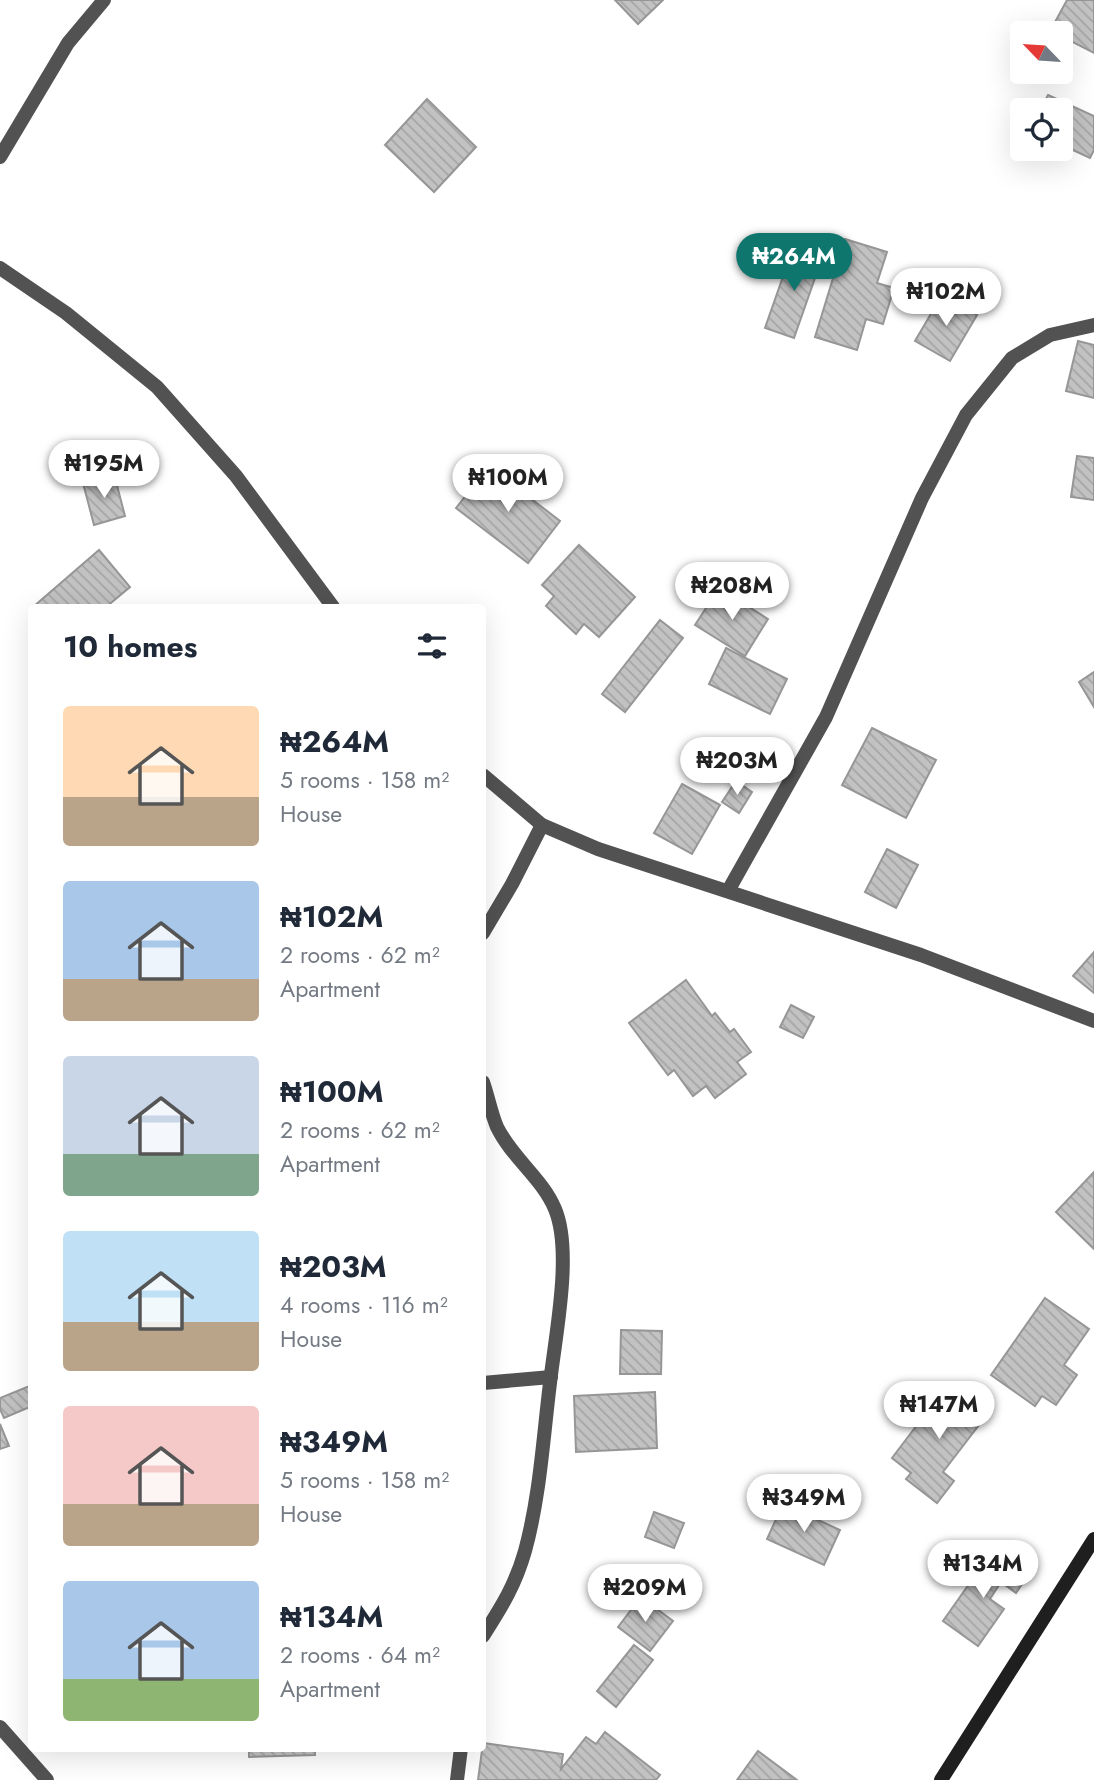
<!DOCTYPE html>
<meta charset="utf-8">
<style>
body{margin:0;font-family:Jost,sans-serif;background:#f2f2f3;color:#1f2937;height:100vh;display:flex;flex-direction:column;font-size:26px;white-space:nowrap}
*{box-sizing:border-box;margin:0}
p{font-size:23px;color:#747a83}
.icon{flex:none;width:38px;height:38px;fill:none;stroke:currentColor;stroke-width:2;stroke-linecap:round;stroke-linejoin:round}
.map{position:relative;flex:1;overflow:hidden}
.details{position:absolute;left:28px;top:604px;width:458px;height:1148px;display:flex;flex-direction:column;background:#fff;border-radius:7px;box-shadow:0 7px 28px #0002}
.details>*{flex:none}
.needle{width:46px;rotate:295deg}
.controls{position:absolute;left:1010px;top:21px;display:grid;gap:14px}
.controls a{display:grid;place-items:center;width:63px;height:63px;border-radius:7px;background:#fff;box-shadow:0 7px 28px #0002;font-size:35px}
.price{position:absolute;translate:-50% -60px;padding:0 16px;border-radius:24px;background:#fff;color:#222;font-size:23px;line-height:46px;filter:drop-shadow(0 2px 4px #0008)}
.price::after{content:'';position:absolute;left:50%;top:42px;width:21px;height:16px;margin-left:-10px;background:inherit;clip-path:polygon(0 0,100% 0,50% 100%)}
.price.selected{background:#0f766e;color:#fff}
ul{padding:0;list-style:none}
li{display:flex;align-items:center;gap:21px;height:175px;padding:0 35px}
li span{display:grid;place-items:center;flex:none;width:196px;height:140px;border-radius:7px;color:#555}
li>.icon{margin-inline-start:auto}
span .icon{width:84px;height:84px;fill:#fffc;stroke-width:1}
li b{font-size:30px}
h2{display:flex;justify-content:space-between;align-items:center;height:84px;padding:0 35px;font-size:30px}
.map>svg:first-child{display:block}
.building{fill:url(#building-back-hatch);stroke:#969696;stroke-width:2}
.lines{fill:none;stroke-linecap:round;stroke-linejoin:round}
.street{stroke:#525252;stroke-width:14}
.secondary{stroke:#1f1f1f;stroke-width:14}
</style>
<div class="map">
<svg width="1094" height="1780" viewBox="0 0 1094 1780">
<defs>
<pattern id="building-back-hatch" width="6" height="6" patternUnits="userSpaceOnUse" patternTransform="scale(1.75)"><rect width="6" height="6" fill="#c2c2c2"/><path d="M-1 5l2 2M0 0l6 6M5-1l2 2" fill="none" stroke="#a5a5a5"/></pattern>
</defs>
<rect width="100%" height="100%" fill="#fff"/>
<g class="building">
<path d="M615,0H663L638,24Z"/>
<path d="M1067,0H1094V53L1061,36L1065,27L1055,22Z"/>
<path d="M1048,95L1094,116V150L1090,158L1060,144V110H1040Z"/>
<path d="M427,99L476,147L434,192L385,145Z"/>
<path d="M845,239L887,252L877,283L894,288L883,324L866,319L857,350L815,337Z"/>
<path d="M793,248L822,258L794,338L765,328Z"/>
<path d="M942,295L977,315L950,361L915,341Z"/>
<path d="M1078,341L1094,345V398L1066,391Z"/>
<path d="M1077,456L1094,458V500L1071,497Z"/>
<path d="M489,466L560,521L528,563L456,508Z"/>
<path d="M114,474L125,516L94,525L83,483Z"/>
<path d="M579,545L635,597L599,637L584,624L576,634L546,606L554,596L542,585Z"/>
<path d="M99,550L130,587L106,607H33Z"/>
<path d="M719,588L768,619L745,656L695,625Z"/>
<path d="M660,620L683,638L625,712L602,694Z"/>
<path d="M726,648L787,679L770,714L709,684Z"/>
<path d="M1094,672V707L1079,682Z"/>
<path d="M872,728L936,760L906,818L842,785Z"/>
<path d="M736,781L752,792L739,813L722,802Z"/>
<path d="M682,784L720,805L692,854L654,833Z"/>
<path d="M887,849L918,865L896,908L865,892Z"/>
<path d="M1094,952V993L1073,976Z"/>
<path d="M686,980L712,1016L715,1013L730,1032L734,1029L751,1052L737,1062L746,1074L715,1098L706,1086L693,1096L674,1070L668,1075L629,1023Z"/>
<path d="M791,1005L814,1017L803,1038L780,1027Z"/>
<path d="M1094,1172V1249L1056,1212Z"/>
<path d="M1045,1298L1089,1329L1064,1365L1077,1375L1056,1405L1042,1396L1035,1406L991,1375Z"/>
<path d="M621,1330L662,1331L661,1374H620Z"/>
<path d="M949,1383L989,1412L943,1472L954,1481L937,1503L906,1479L911,1473L892,1458Z"/>
<path d="M32,1385V1406L4,1418L0,1409V1398Z"/>
<path d="M655,1392L657,1448L576,1452L574,1396Z"/>
<path d="M0,1424L9,1446L0,1449Z"/>
<path d="M783,1504L840,1530L824,1565L767,1539Z"/>
<path d="M654,1512L684,1523L674,1548L645,1537Z"/>
<path d="M991,1553L1026,1578L1016,1593L1001,1582L990,1599L1004,1609L978,1646L943,1621Z"/>
<path d="M641,1597L673,1621L650,1651L618,1627Z"/>
<path d="M634,1645L653,1660L616,1707L597,1691Z"/>
<path d="M605,1732L660,1775L656,1780H478L483,1743L563,1754L561,1769L586,1737L596,1744Z"/>
<path d="M249,1748H315V1755L249,1757Z"/>
<path d="M758,1751L797,1780H737Z"/>
</g>
<g class="lines">
<g class="street">
<path d="M0,157L68,43L104,0"/>
<path d="M0,268L66,313L157,387L236,476L333,607"/>
<path d="M483,775L542,825L598,849L921,955L1094,1021"/>
<path d="M728,891L826,717L922,498L966,415L1012,358L1050,335L1094,325"/>
<path d="M483,933L512,884L542,825"/>
<path d="M483,1082C488,1096 491,1113 497,1127C512,1158 542,1178 555,1209C573,1252 555,1337 550,1383C543,1439 540,1496 525,1551C515,1586 502,1606 483,1636"/>
<path d="M483,1383L551,1377"/>
<path d="M0,1727L47,1780"/>
<path d="M457,1780L461,1748"/>
</g>
<path class="secondary" d="M941,1780L1094,1539"/>
</g>
</svg>
<div class="controls">
<a><svg class="needle" viewBox="-14 -14 28 28"><path d="M0-13l5 13h-10z" fill="#e53935"/><path d="M0 13l5-13h-10z" fill="#747a83"/></svg></a>
<a><svg class="icon" aria-label="locate" viewBox="0 0 24 24"><circle cx="12" cy="12" r="6"/><path d="M12 2v4M12 18v4M2 12h4M18 12h4"/></svg></a>
</div>
<b class="price selected" style="left:794px;top:293px">₦264M</b>
<b class="price" style="left:946px;top:328px">₦102M</b>
<b class="price" style="left:104px;top:500px">₦195M</b>
<b class="price" style="left:508px;top:514px">₦100M</b>
<b class="price" style="left:732px;top:622px">₦208M</b>
<b class="price" style="left:737px;top:797px">₦203M</b>
<b class="price" style="left:939px;top:1441px">₦147M</b>
<b class="price" style="left:804px;top:1534px">₦349M</b>
<b class="price" style="left:983px;top:1600px">₦134M</b>
<b class="price" style="left:645px;top:1624px">₦209M</b>
<section class="details">
<h2>10 homes<svg class="icon" aria-label="filters" viewBox="0 0 24 24"><path d="M4 7h16M4 17h16"/><circle cx="9" cy="7" r="2"/><circle cx="15" cy="17" r="2"/></svg></h2>
<ul>
<li><span style="background:linear-gradient(#ffd9b3 65%,#b9a48a 0)"><svg class="icon" aria-label="home" viewBox="0 0 24 24"><path d="M3 11l9-7 9 7M6 9v11h12V9"/></svg></span><div><b>₦264M</b><p>5 rooms · 158 m²</p><p>House</p></div></li>
<li><span style="background:linear-gradient(#a9c7e8 70%,#b9a48a 0)"><svg class="icon" aria-label="home" viewBox="0 0 24 24"><path d="M3 11l9-7 9 7M6 9v11h12V9"/></svg></span><div><b>₦102M</b><p>2 rooms · 62 m²</p><p>Apartment</p></div></li>
<li><span style="background:linear-gradient(#c9d6e8 70%,#7fa58c 0)"><svg class="icon" aria-label="home" viewBox="0 0 24 24"><path d="M3 11l9-7 9 7M6 9v11h12V9"/></svg></span><div><b>₦100M</b><p>2 rooms · 62 m²</p><p>Apartment</p></div></li>
<li><span style="background:linear-gradient(#bfe0f5 65%,#b9a48a 0)"><svg class="icon" aria-label="home" viewBox="0 0 24 24"><path d="M3 11l9-7 9 7M6 9v11h12V9"/></svg></span><div><b>₦203M</b><p>4 rooms · 116 m²</p><p>House</p></div></li>
<li><span style="background:linear-gradient(#f6c9c9 70%,#b9a48a 0)"><svg class="icon" aria-label="home" viewBox="0 0 24 24"><path d="M3 11l9-7 9 7M6 9v11h12V9"/></svg></span><div><b>₦349M</b><p>5 rooms · 158 m²</p><p>House</p></div></li>
<li><span style="background:linear-gradient(#a9c7e8 70%,#8fb573 0)"><svg class="icon" aria-label="home" viewBox="0 0 24 24"><path d="M3 11l9-7 9 7M6 9v11h12V9"/></svg></span><div><b>₦134M</b><p>2 rooms · 64 m²</p><p>Apartment</p></div></li>
</ul>
</section>
</div>
